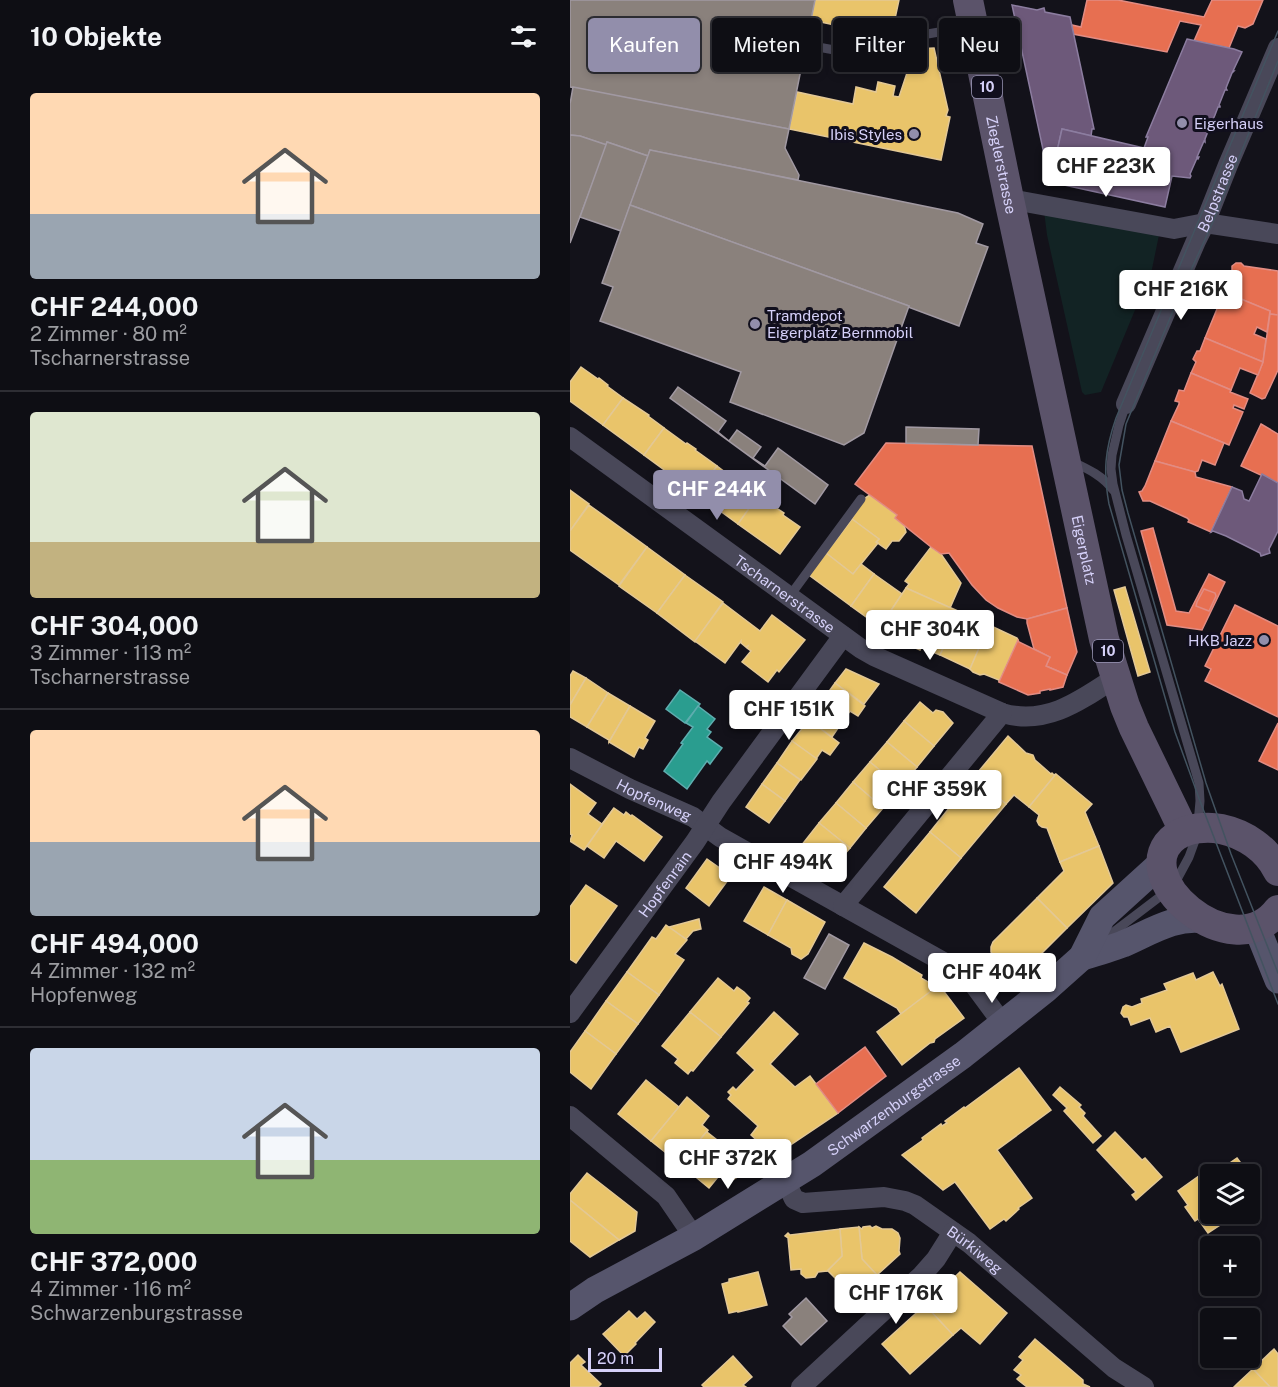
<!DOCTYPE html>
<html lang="de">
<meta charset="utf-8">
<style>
body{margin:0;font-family:"Public Sans",sans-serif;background:#17171d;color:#f1f3f6;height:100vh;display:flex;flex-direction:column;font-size:22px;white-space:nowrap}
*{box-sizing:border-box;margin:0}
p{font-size:20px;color:#9b9ca0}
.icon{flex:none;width:33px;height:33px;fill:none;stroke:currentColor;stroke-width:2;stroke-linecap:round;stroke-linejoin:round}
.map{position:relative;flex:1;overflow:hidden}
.details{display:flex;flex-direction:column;background:#0e0e14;width:570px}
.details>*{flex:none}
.guide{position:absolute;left:18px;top:18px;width:570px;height:54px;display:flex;gap:12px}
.buttons{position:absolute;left:630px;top:1164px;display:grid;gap:12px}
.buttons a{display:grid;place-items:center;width:60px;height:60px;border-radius:6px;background:#0e0e14;box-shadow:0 3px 9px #0003,0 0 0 2px #2e2e34;font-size:30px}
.scale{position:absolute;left:18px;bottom:15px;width:74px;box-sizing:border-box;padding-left:6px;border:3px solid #d6d1f9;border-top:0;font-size:16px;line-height:21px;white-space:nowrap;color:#d6d1f9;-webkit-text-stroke:4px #110f1d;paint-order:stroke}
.price{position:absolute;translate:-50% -51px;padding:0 14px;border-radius:6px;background:#fff;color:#222;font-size:20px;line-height:39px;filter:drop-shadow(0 2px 3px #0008)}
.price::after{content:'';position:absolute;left:50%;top:36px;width:18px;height:14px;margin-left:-9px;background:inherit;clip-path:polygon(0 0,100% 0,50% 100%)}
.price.on{background:#928eab;color:#fff}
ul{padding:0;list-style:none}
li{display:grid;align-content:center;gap:12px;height:318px;padding:0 30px}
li+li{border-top:2px solid #2e2e34}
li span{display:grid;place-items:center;height:186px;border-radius:6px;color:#555}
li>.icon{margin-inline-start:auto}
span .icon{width:108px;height:108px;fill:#fffc;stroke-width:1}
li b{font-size:26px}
h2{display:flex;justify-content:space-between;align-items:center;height:72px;padding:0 30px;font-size:26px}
.pill{padding:0 21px;border-radius:6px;background:#0e0e14;box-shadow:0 3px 9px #0003,0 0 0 2px #2e2e34;font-size:21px;line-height:54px}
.pill.on{background:#928eab;color:#fff}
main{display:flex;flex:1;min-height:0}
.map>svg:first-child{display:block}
.green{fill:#122324}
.homes{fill:#e9c46a;stroke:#e3c895;stroke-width:1.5}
.shops{fill:#e76f51;stroke:#e28c83;stroke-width:1.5}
.offices{fill:#6d597a;stroke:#8c7da0;stroke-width:1.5}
.schools{fill:#2a9d8f;stroke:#5eadaf;stroke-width:1.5}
.industry{fill:#8a817c;stroke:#a199a2;stroke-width:1.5}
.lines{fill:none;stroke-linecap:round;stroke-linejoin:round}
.lane{stroke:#494859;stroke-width:9}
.street{stroke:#494859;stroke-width:20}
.secondary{stroke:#56556c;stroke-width:27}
.primary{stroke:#5b536a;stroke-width:30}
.tram{stroke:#435360;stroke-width:1.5}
.poi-dot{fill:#928eab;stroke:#110f1d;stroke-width:2}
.labels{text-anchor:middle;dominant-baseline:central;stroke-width:6;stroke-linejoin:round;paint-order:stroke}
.shield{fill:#110f1d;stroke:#9b97b7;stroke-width:1.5}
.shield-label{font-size:14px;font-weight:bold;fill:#d6d1f9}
.poi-label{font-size:15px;fill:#d6d1f9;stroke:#110f1d;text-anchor:start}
.street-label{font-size:15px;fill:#d6d1f9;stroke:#110f1d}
</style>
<main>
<section class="details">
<h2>10 Objekte<svg class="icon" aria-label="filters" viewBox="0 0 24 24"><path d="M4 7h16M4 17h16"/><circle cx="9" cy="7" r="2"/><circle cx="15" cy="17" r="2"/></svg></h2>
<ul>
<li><span style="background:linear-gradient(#ffd9b3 65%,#9aa5b1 0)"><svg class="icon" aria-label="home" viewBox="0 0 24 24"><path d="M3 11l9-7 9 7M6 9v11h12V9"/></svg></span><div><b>CHF 244,000</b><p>2 Zimmer · 80 m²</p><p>Tscharnerstrasse</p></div></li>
<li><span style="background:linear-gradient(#dfe7d0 70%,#c2b280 0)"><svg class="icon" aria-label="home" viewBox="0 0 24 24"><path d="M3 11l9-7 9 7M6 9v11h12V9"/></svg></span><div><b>CHF 304,000</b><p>3 Zimmer · 113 m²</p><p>Tscharnerstrasse</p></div></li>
<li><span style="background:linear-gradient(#ffd9b3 60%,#9aa5b1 0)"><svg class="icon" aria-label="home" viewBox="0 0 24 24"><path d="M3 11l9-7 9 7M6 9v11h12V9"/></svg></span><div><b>CHF 494,000</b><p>4 Zimmer · 132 m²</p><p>Hopfenweg</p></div></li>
<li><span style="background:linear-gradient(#c9d6e8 60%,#8fb573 0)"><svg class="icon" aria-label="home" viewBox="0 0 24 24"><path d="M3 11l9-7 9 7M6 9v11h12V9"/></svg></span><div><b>CHF 372,000</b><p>4 Zimmer · 116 m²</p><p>Schwarzenburgstrasse</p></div></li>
</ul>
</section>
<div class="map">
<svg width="708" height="1387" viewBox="0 0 708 1387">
<rect width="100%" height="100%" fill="#13121a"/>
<path class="green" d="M474,211L589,235L582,269L531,392L515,395L512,392L477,235Z"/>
<g class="homes">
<path d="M245,0H329L321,37L241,20Z"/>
<path d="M364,48L378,110L376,116L380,117L371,160L219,129L227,92L283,104L286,87L306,92L308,82L325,86L323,96L329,97L345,49Z"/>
<path d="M11,367L28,379L29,378L38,385L37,386L53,398L33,425L0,401V382Z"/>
<path d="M53,398L79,415L78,416L94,428L74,455L33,425Z"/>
<path d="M94,428L116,444L117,443L126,449L125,450L147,466L127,494L74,455Z"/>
<path d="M147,466L163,478L164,477L173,483L172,485L188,496L168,524L127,494Z"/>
<path d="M0,490L19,504L0,531Z"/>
<path d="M300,495L327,515L325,518L334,525L336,532L329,541H322L316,549L306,542L309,539L282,519L292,500Z"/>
<path d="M188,496L214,513L213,515L230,527L210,554L168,524Z"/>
<path d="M19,505L77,547L49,585L0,550V531Z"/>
<path d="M282,519L309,539L306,542L308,543L283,574L256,553Z"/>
<path d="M77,547L115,575L87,613L49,586Z"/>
<path d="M361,547L371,554L391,583L380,608L336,588L339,584L335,581Z"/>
<path d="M256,553L283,574L291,564L304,574L281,606L239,575Z"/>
<path d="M304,574L332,594L310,627L281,606Z"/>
<path d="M115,575L153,602L125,642L87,613Z"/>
<path d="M555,587L580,672L568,676L544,590Z"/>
<path d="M336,588L390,612L370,655L351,647L350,650L329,641L331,638L310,627Z"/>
<path d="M153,603L190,631L202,615L235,640L209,672L207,670L198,682L172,662L181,651L177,648L178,646L176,647L171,643V641L155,663L125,641Z"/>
<path d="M390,612L419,625L400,669L370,655Z"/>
<path d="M419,625L447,638L448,640L429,682V680L414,674L410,675L403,672L400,669Z"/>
<path d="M276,669L309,684L294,704L265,683Z"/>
<path d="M3,671L16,678L0,705V676Z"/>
<path d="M16,678L38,693L17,727L0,717V705Z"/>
<path d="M265,683L295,706L288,716L280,711L275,718L252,701Z"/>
<path d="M38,693L60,706L39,742V740L17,727Z"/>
<path d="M252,701L275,718L262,737L239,720Z"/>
<path d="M350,702L363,713L366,710L373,712L383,723L364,746L334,721Z"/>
<path d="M60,706L85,721L75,738L78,740L73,749L69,747L64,757L39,742Z"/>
<path d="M239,720L269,743L260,755L252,750L246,759L222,741Z"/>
<path d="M334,721L364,746L347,767L317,742Z"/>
<path d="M438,736L456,753L463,755L465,760L481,774L482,773L484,775L486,774L459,807L444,795L436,804L404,777Z"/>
<path d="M222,741L247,759L231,780L207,763Z"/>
<path d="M317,742L347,767L330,787L300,762Z"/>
<path d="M300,762L330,787L313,808L283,782Z"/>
<path d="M207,763L230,780L215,801L192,784Z"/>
<path d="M486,774L522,804L515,812L529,846L490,862L477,828L472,827L469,825L467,821L469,815L459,807Z"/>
<path d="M404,777L436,804L391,858L360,832Z"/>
<path d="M283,782L313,808L296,828L266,803Z"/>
<path d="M0,784L26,803L18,814L32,824L44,808L14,850L0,841L2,835L0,834Z"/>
<path d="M192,784L215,801L199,823L176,807Z"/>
<path d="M266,803L296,828L280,848L249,823Z"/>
<path d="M44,808L54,815L56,812L61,816L62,815L92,837L74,861L46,841L34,858L17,846Z"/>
<path d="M249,823L280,848L263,867L249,855L246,859L240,856L231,846Z"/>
<path d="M360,832L391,858L346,913L314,887Z"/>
<path d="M529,846L543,883L497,928L467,898L494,871L490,862Z"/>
<path d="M137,859L161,876L139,906L116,888Z"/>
<path d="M16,885L47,906L6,963L0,959V907Z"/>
<path d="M194,887L217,900L198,935L174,921Z"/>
<path d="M467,898L497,928L452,973L438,959L433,960L426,959L421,952V947L423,942Z"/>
<path d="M217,900L255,922L238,954L231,959L222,954L221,948L198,935Z"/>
<path d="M129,919L131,929L123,931L116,939L99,927Z"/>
<path d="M96,925L117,940L105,954L114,960L89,995L57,972L82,937L86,939Z"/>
<path d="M294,943L322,957L352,975L351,978L367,987L331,1014L327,1008L274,978Z"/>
<path d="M57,972L89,995L68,1024L36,1001Z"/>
<path d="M643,972L650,986L652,984L669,1029L611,1052L600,1026L586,1032L580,1018L561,1025L558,1017H554L551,1013L553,1007L556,1005L562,1007L572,1003L571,999L597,990L594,984L623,973L626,980Z"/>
<path d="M148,978L164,991L167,987L174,992L180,998L177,1002L179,1003L151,1037L120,1012Z"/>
<path d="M369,985L394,1018L365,1039L364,1042L360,1043L332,1065L307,1032Z"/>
<path d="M36,1001L68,1024L46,1054L15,1031Z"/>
<path d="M120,1012L151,1037L123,1071L121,1070L118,1074L105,1063L108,1059L92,1046Z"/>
<path d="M204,1012L228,1034L200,1064L225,1087L240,1076L268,1113L204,1156L181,1135L188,1126L158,1099L161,1095L158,1092L163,1087L166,1090L185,1070L167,1053Z"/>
<path d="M15,1031L46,1054L21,1089L0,1072V1052Z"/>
<path d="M449,1068L481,1110L427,1150L462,1198L448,1208L449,1209L436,1221L434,1219L420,1229L385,1182L373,1190L332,1155L353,1140L352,1138L371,1124L372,1126L377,1123L375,1121L394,1107L395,1108Z"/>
<path d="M76,1080L109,1107L81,1141L48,1114Z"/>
<path d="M490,1087L511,1105L509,1107L515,1113L513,1116L531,1136L523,1143L494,1111L497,1108L483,1095Z"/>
<path d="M117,1097L139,1116L132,1125L138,1130L110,1164L81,1141Z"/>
<path d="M138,1130L137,1132L165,1154L169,1148L187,1164V1166L162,1180L152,1172L139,1188L110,1164Z"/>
<path d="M545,1132L572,1160L575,1158L592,1177L566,1200L562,1195L566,1192L527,1150Z"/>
<path d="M667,1158L679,1174H640V1214H667L638,1233L628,1219L625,1221L615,1207L618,1205L608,1191L647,1163L651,1169Z"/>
<path d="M17,1173L67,1212L65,1231L49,1240L0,1200V1194Z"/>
<path d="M0,1200L49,1240L20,1257L0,1241Z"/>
<path d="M300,1226L302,1228L306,1226L312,1229H322L328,1233L330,1238L329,1251L330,1254L307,1275L292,1259L289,1227L292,1229L293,1227Z"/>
<path d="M289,1227L292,1259L307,1275L283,1298L270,1287L266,1279L258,1271H257L272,1256L270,1229Z"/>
<path d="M270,1229L272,1256L257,1271L248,1272L245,1277L236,1278L231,1274V1269L221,1270L218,1238L215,1236L218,1233L220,1235Z"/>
<path d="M188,1272L197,1305L168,1312V1311L159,1313L152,1284L159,1282V1279Z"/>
<path d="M390,1272L437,1313L410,1344L391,1328L383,1335L355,1305Z"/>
<path d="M355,1305L383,1335L340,1374L312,1344Z"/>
<path d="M59,1311L67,1319L75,1312L85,1322L65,1343L66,1344L54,1356L33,1334Z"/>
<path d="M465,1339L513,1380V1384L520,1387H457L447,1379L451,1375L444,1370L453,1360L449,1357Z"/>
<path d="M704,1349L708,1354V1387H700L683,1369Z"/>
<path d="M8,1355L15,1362L11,1365L31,1384L28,1387H0V1363Z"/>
<path d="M163,1356L182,1377L173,1385L176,1387H134L132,1385Z"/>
<path d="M683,1369L700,1387H664L668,1383Z"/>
</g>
<g class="shops">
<path d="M517,0H548L634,17L642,0H693L683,24L675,28L668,26L659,48L624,41L631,25L610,21L597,52L503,34L502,25L511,27Z"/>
<path d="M666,263H671L674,266L708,271V315L700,314V311L654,292L662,274V266Z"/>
<path d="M654,292L700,311L697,332L687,327L684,334L696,339L693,362L635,338Z"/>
<path d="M700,314L708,315V370L695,398L692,399L680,393L693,362Z"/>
<path d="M635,338L693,362L688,375L670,368L661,390L621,373L626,362L623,359L627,351H630Z"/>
<path d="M621,373L661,390L660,392L678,399L674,409L664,405L663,408L673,412L659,445L601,421L609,404V402L605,401L609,390L614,391Z"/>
<path d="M601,421L654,443L645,465L632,460L628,471L625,472L585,461Z"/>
<path d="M691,424L708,434V483L671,466Z"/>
<path d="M316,443L462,446L497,608L457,619L447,617L428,608L416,600L402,585L379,553L371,554L361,547L325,518L327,515L285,484Z"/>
<path d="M585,461L625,472L626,477L662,487L641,532L618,522L619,520L617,518L580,501H573L569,492L572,491L575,486Z"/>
<path d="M583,528L606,611L619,613L639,574L655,582L632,630L597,625L571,531Z"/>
<path d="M634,589L645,593L646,596L639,611L626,606L627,602Z"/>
<path d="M665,605L708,626V717L635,681L641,669L635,666Z"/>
<path d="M497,608L507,652L497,675L476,666L480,657L464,649L457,623V619Z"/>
<path d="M448,640L449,642L480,657L476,666L497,675L493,687L480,690V689L470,691V693L458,695L429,682Z"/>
<path d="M708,723V770L689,761Z"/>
<path d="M295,1047L316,1076L268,1113L246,1084Z"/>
</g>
<g class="offices">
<path d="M442,5L467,10L474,8L475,12L500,17L524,129H522L521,136L492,129L485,161L478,159L474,154Z"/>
<path d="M617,39L664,49L672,52L663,71H664L662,73L656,88L657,90H655L649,105L650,106V107H648L645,115L642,122L643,123V124H641L635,139V142L634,141L627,157H629L628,159L627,158L620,174L621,176L620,178L602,176L595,207L480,182L492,129L574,148L578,137H576Z"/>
<path d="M692,474L708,483V531L699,549L700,553L691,556L690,553L656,536L643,531L641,532L662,487L672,491L674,499L679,501Z"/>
</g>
<g class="schools">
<path d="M110,690L130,704L115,723L96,709Z"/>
<path d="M128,706L145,719L137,729L141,732L137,737L152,748L140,764L137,761L117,789L94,771L113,744L111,743L123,727L116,723Z"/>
</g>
<g class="industry">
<path d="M0,0H245L219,129L0,87Z"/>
<path d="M3,87L219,129L215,148L229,175L228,180L80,150L78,156L37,142L36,145L10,136L0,135V104Z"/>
<path d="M0,135L10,136L37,145L0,243Z"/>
<path d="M37,142L78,156L51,231L10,217Z"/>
<path d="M80,150L388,213L413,224L406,243L418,247L389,326L338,307L339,306L60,205Z"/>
<path d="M60,205L339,306L294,433L274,445L160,402L171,372L30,321L43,287L32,283Z"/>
<path d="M108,387L156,421L148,432L159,441L167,430L191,447L183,458L195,466L208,448L258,485L245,504L100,398Z"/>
<path d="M336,427L409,429L408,445L336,443Z"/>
<path d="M259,934L279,945L255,989L234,978Z"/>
<path d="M236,1298L257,1321L231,1345L213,1326L222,1317L219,1314Z"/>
</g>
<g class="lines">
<g class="lane">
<path d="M248,47L308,58L320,55L333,42L346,36L398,27"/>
<path d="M503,462C518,469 533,476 543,490"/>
<path d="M219,597L291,499"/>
<path d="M529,943L600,889L605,883L619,857L627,835L630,801L629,783L556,535L543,484L541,469L542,455L549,425L556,404"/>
</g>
<g class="street">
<path d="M439,199L604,229L635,223L708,234"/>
<path id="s1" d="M556,404L626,241L635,223L658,165L708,48"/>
<path id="s2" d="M0,437L290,648L304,656L432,713C476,726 510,701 546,677"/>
<path id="s3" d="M0,758L60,789L123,817L150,837L393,973L405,986L433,1024"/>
<path d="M273,906L432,713"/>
<path id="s4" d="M0,1013L125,842L151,802L273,636"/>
<path d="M0,1116L96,1196L124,1237"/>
<path id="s5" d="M215,1180L224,1199L233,1203L314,1197L335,1201L345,1205L399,1243L544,1368L574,1387"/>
<path d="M231,1387L351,1276L366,1259L383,1232"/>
</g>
<g class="secondary">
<path d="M687,928L708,980"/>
<path d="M512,957C526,953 540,949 553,944C579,933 605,915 635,920"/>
<path id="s6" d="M0,1307L25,1290L124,1237L242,1164L393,1055L475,990L512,957L532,917L587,867L592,860"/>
</g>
<g class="primary">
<path id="s7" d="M398,0L439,199L534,639L555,706L564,728L614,831"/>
<path d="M708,871C697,849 675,834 651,829C637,826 618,828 606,836C552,874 662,971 708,910"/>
</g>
<g class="tram">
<path d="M708,31L546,418C535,450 533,471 539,504L605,732L630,801L708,1004"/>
<path d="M708,61L643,222L610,294L556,424L549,465L552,490L558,513L636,783L661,854L708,973"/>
</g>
</g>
<g class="poi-dot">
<circle cx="612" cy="123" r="6"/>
<circle cx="344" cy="134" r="6"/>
<circle cx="185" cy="324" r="6"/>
<circle cx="694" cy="640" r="6"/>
</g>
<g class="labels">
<g class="shield">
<rect x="402" y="76" width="30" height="22" rx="4.5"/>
<rect x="523" y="640" width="30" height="22" rx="4.5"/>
</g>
<g class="shield-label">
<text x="417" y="87">10</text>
<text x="538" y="651">10</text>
</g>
<g class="poi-label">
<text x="624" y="123">Eigerhaus</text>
<text x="332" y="134" text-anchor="end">Ibis Styles</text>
<text x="197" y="315">Tramdepot<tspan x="197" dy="17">Eigerplatz Bernmobil</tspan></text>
<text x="682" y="640" text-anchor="end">HKB Jazz</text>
</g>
<g class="street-label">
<text stroke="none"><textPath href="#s7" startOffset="168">Zieglerstrasse</textPath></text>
<text stroke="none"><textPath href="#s1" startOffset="230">Belpstrasse</textPath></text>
<text stroke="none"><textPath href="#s7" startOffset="562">Eigerplatz</textPath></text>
<text stroke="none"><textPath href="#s2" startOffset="266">Tscharnerstrasse</textPath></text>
<text stroke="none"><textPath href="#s3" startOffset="94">Hopfenweg</textPath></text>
<text stroke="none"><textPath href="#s4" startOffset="160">Hopfenrain</textPath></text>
<text stroke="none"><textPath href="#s6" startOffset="382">Schwarzenburgstrasse</textPath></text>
<text stroke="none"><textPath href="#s5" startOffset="219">Bürkiweg</textPath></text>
</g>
</g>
</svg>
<div class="buttons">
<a><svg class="icon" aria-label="layers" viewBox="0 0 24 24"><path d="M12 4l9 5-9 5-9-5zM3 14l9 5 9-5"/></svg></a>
<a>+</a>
<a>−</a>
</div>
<div class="scale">20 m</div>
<b class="price" style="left:536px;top:198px">CHF 223K</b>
<b class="price" style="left:611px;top:321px">CHF 216K</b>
<b class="price on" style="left:147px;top:521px">CHF 244K</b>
<b class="price" style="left:360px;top:661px">CHF 304K</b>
<b class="price" style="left:219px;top:741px">CHF 151K</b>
<b class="price" style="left:367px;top:821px">CHF 359K</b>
<b class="price" style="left:213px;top:894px">CHF 494K</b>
<b class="price" style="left:422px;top:1004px">CHF 404K</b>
<b class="price" style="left:158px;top:1190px">CHF 372K</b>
<b class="price" style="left:326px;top:1325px">CHF 176K</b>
<div class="guide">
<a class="pill on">Kaufen</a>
<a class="pill">Mieten</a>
<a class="pill">Filter</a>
<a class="pill">Neu</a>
</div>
</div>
</main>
